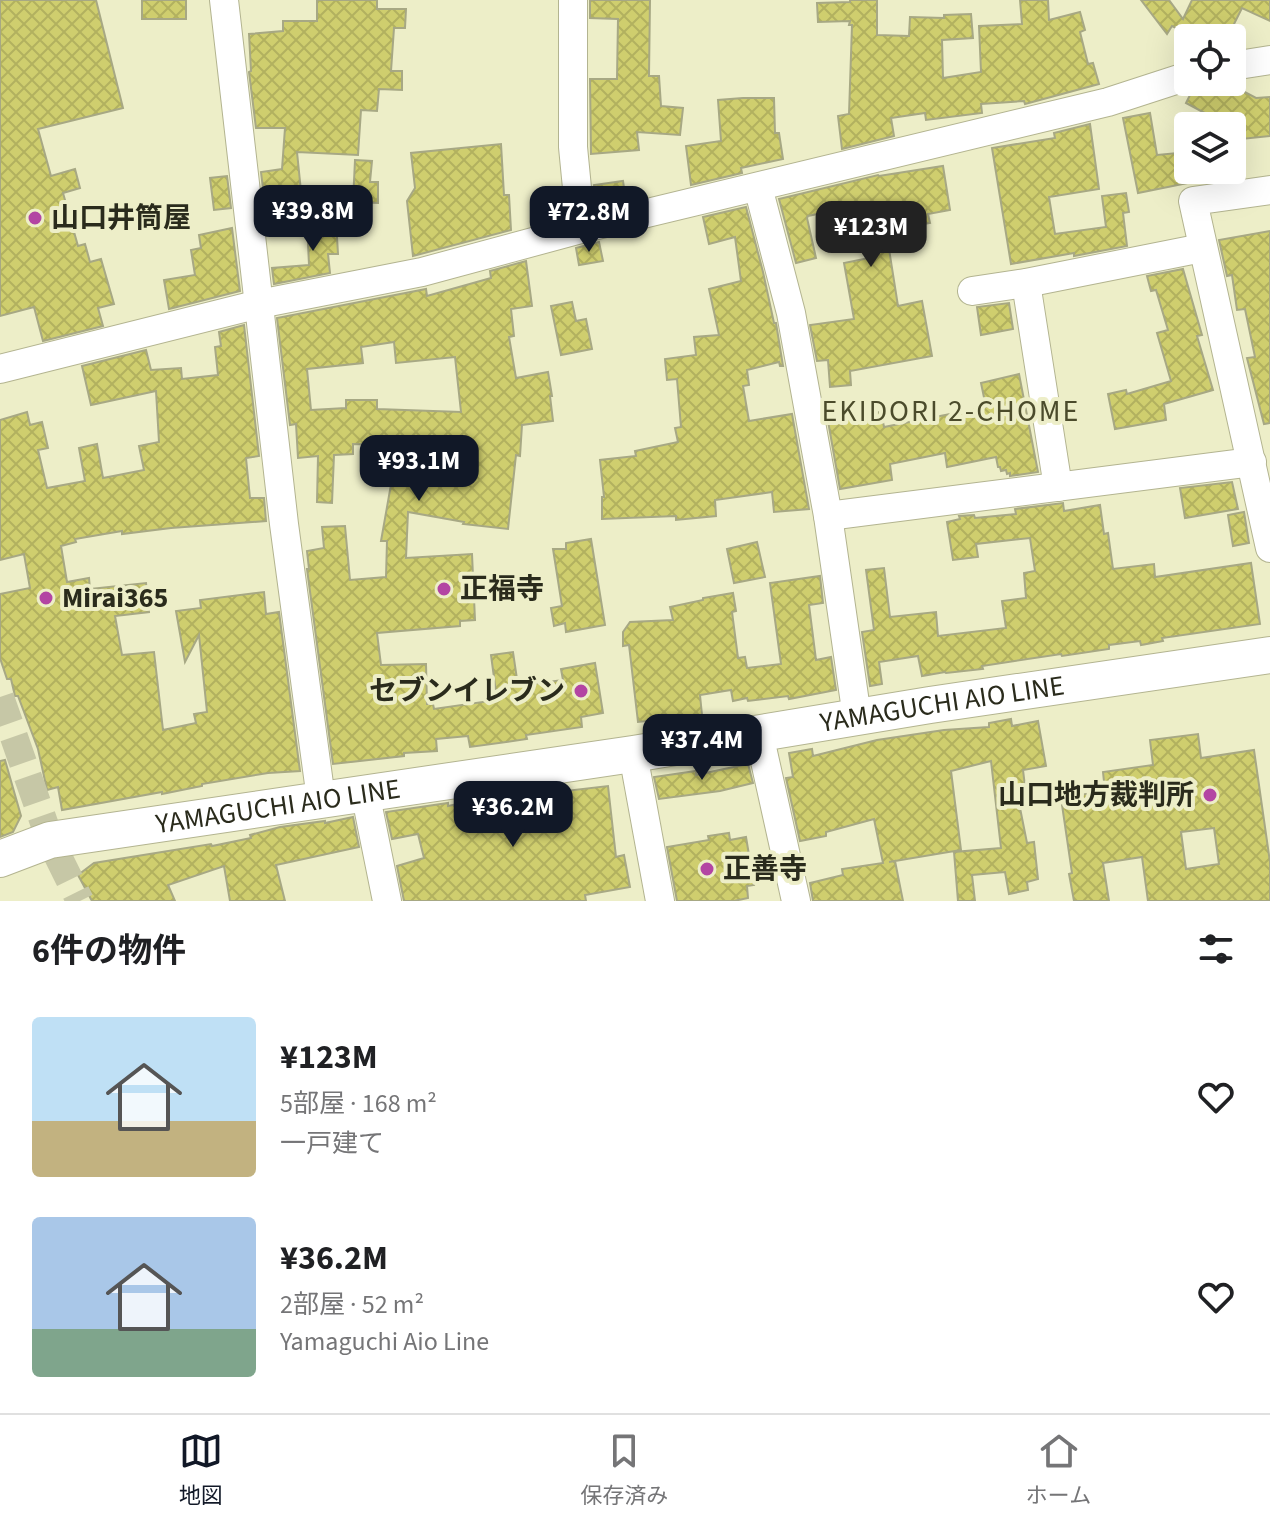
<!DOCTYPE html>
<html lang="ja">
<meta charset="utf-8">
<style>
body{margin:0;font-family:"Source Sans 3","Noto Sans JP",sans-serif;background:#f6f6f6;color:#202124;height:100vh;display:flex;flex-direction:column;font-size:30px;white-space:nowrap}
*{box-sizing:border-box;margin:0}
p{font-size:26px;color:#757577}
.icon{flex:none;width:44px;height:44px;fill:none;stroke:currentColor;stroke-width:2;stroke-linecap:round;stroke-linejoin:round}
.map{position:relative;height:901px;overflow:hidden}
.details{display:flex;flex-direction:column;background:#fff;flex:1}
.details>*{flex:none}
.buttons{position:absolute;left:1174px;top:24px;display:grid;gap:16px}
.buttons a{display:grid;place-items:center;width:72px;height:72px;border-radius:8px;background:#fff;box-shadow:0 8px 32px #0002;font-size:40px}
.price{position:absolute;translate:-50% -68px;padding:0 18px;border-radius:16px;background:#111827;color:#fff;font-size:26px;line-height:52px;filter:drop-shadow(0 2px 4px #0008)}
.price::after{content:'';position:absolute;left:50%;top:48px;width:24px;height:18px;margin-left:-12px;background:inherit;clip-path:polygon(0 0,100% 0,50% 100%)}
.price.active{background:#222;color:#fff}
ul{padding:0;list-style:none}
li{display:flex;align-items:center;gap:24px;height:200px;padding:0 32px}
li span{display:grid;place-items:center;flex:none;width:224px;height:160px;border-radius:8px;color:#555}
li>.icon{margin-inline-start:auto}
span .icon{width:96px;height:96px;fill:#fffc;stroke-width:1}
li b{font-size:34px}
h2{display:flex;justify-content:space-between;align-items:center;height:96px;padding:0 32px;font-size:34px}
.tabs{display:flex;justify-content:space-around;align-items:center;height:112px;border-top:2px solid #e0e0e0;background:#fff;font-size:22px;color:#757577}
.tabs a{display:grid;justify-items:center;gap:4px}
.tabs .active{color:#111827}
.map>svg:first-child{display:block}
.building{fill:url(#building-cross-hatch);stroke:#a7a884;stroke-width:2;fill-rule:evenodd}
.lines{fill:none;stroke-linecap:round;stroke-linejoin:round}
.minor-tunnel{stroke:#c6c7a6;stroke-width:28;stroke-dasharray:28 14;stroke-linecap:butt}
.minor-casing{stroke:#b3b490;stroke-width:30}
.major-casing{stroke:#b3b490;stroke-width:38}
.minor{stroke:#fff;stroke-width:28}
.major{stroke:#fff;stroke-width:36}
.poi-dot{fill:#b345a3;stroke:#edeec8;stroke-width:3}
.labels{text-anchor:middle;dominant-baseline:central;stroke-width:8;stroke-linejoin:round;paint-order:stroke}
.poi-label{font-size:28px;font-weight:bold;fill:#2a2b1c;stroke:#edeec8;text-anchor:start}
.street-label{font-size:28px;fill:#2a2b1c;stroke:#edeec8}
.neighbourhood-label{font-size:30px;letter-spacing:2px;fill:#4b4b2b;stroke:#edeec8}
</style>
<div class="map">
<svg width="1270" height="901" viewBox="0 0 1270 901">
<defs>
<pattern id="building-cross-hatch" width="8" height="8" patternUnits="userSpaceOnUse" patternTransform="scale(2)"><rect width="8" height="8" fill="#cfce6e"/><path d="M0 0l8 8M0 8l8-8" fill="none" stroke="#b2b15f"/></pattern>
</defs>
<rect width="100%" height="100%" fill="#edeec8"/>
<g class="building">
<path d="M0,0H96L123,108L38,129L51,176L75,169L80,188L63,193L78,246L85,244L90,262L101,259L114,304L98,308L103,326L43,341L34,307L0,316Z"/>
<rect x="142" y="0" width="44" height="19"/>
<path d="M317,0H377V9H406L405,28H394L391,71H402V90L379,89L377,111L361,110L358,155L297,152L302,201L265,205L261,172L282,169L285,128H256L249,72L251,71L249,34L283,31V21H317Z"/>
<path d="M590,0H650L649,76H659L661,106L683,108L680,135L637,132L639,150L591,154L590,79H617L618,19L590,18Z"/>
<path d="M850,0H877V35L909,36L910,17L944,18V15L971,14L973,38L942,40L943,78L981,72L979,26L1022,24L1020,0H1048L1049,20L1080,12L1085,30L1080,32L1088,64L1093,63L1099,84L1025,104L1024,101L981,104L982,113L926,120L925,113L891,118L894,136L842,149L838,116L849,114L852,25H849L850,21L818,22L817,3L850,2Z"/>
<path d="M1141,0H1169L1183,19L1192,0H1270V21L1242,8L1227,38H1197L1172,26L1167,34Z"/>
<path d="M1221,82H1226L1256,98L1270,97V136L1232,140V126H1212L1216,119L1186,103L1191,93L1201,87L1214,95Z"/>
<path d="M743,98H774L775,133H779L783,159L741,168L742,173L691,185L686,146L721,141L718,100Z"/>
<path d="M1150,113L1157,155L1188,152V183L1138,193L1123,118Z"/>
<path d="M1090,124L1099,189L1049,197L1055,234L1106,227L1102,196L1126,193L1129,212L1123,213L1127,246L1074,256V253L1011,264L992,148L1055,138L1054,133Z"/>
<path d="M501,144L504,195H509L511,230L413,256L407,201L415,188L411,153Z"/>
<path d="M355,160L372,161L370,182H378V203L353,202Z"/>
<path d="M943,166L950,210L928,214L930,223L899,228L902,248L889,249L898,306L922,301L932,356L850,371L851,385L830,387L828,360L817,361L810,325L854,319L844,263L874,257L867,207L852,210L851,207L808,216L807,218L816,258L796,263L779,199L878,175L879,176Z"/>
<path d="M227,176L231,208L214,210L210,178Z"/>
<path d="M623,181L626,201L596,208L594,185Z"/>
<path d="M746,207L763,272L774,323H776L783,366H780L779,362L747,370L749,385L743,386L749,421L792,414L809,509L774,512L772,492L715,500L716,516L676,520V516L602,519V497H604L600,460L636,456L635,451L678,442L675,428L681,427L677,379L667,380L665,359L696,355L694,337L719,335L709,289L741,281L735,237L709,244L703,217Z"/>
<path d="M336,220L338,254H328L330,273L274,284L272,268L309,265L307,222Z"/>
<path d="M232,228L240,291L169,309L164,280L195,275L191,250L201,248L199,235Z"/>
<path d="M1270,231V423L1264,424L1247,358L1255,357L1245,309L1237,310L1232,275L1227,276L1219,240Z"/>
<path d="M599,242L603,261L579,265L576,248Z"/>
<path d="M526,261L532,306L511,309L514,336L509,337L516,378L548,372L552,396H550L553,421L522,425L520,456L516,455L508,529L463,524L464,522L408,512L406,558L472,554L475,620L460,621V626L377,633L381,665L426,664L427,704H433L434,709L497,700L491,655L513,652L518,686L563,680L561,669L595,663L603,713L581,717L582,727L526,735L527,739L470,747L468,736L436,739L437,751L404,753V756L333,764L307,569H309L307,551L324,548L322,527L345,526L350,580L386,577L387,541H381L398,445L353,444V454L334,455L332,503L317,502L318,456L298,458L296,424L290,425L277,318L426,289L427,296L491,278L490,271ZM394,342L396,363L455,357L461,412L377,409V400H346V408L311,410L307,369L363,363L361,347Z"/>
<path d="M1183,269L1202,335L1197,336L1213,390L1164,404L1166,420L1115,429L1108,394L1126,390L1127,394L1171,381L1157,333L1168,330L1156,290L1151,291L1147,276Z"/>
<path d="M572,302L576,321L586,319L592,349L561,355L551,306Z"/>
<path d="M1009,303L1013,329L981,335L977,307Z"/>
<path d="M244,325L259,456L246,458L250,498H264L266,521L171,528L122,534V531L75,539L76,542L61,546L67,582L89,578L90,589L146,583L149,612L115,616L122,655L154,652L163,730L196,723L194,714L207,712L199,635L185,662L176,611L201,608L200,600L264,592L266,614L279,612L300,771L268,773L202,784V786L162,794V792L62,810L58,787L47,790L38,749L18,696H15L11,679H7L0,658V594L30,588L24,554L0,560V420L27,412L30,425L42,422L48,448L38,450L47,488L85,481L79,448L97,444L103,478L144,470L139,446L159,442L156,391L91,405L82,366L146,350L151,370L181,368L182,379L218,375L215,347L221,346L219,332Z"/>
<path d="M1019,374L1038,472L1010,476V473L1007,474L1006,470L1001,471L1000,467H998L996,457L947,467L945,453L890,464L892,480L840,489L828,421L881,412L884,427L986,407L981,383Z"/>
<path d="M1232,482L1238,509L1185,518L1180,488Z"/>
<path d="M1063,503L1064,511L1100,505L1104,534L1108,533L1113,569L1154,564L1155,577L1251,563L1260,624L1162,638L1163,641L1141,645L1140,641L1109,645V649L1062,656L1061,654L982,666L983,669L946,673L945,672L922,676L918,656L879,662L882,684L870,686L862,632L874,630L866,570L884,568L890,617L936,612L938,636L1006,628L1002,601L1026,598L1024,573L1035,571L1030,538L976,544L978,557L953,560L947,522L960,519L959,516L974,515L975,518L1016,514L1015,509Z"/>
<path d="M1244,512L1249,543L1233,546L1228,515Z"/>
<path d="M591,539L605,625L566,632L565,623L554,626L551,608L562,606L553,549H566V543Z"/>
<path d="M757,542L765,577L734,583L727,549Z"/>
<path d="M820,576L823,603L809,605L816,660L831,657L836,690L789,699L788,696L748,701L747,698L733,701L731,690L700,695L702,715L638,722L629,645L623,646V632L630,622L673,620L670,607L703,600V598L733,593L736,611L732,612L738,658L745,657L747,668L781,664L770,583Z"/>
<path d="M1011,719L1012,726L1038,721L1046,766L1023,770L1027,802L1019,803L1027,843L1034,842L1038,879L1027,882L1028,890L1009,894L1005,872L972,875L975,901H958L954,852L1001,848L991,761L951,771L961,850L889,862L895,861L903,901H813L810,883L843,875L842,869L883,863L874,819L826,832V836L800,841L786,778L793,777L789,753L812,749L813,756L877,740L944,730L989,727V723Z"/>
<path d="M1198,734L1201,758L1254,750L1270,862V901H1148L1142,857L1103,863L1109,901H1074L1069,874L1072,873L1061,798L1105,791L1103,772L1153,765L1150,740ZM1214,828L1219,864L1186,869L1181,832Z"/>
<path d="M5,760L21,816L13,832L0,837V761Z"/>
<path d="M748,764L753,783L720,791L659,799L654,777L696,771V775Z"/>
<path d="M608,786L616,857L624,855L630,887L585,895L586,901H404L397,866L424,858L418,834L392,839L386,812L448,803V806L482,799L514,795V797Z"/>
<path d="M353,817L359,847L276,865L285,901H230L224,866L168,885L175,901H92L78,875L94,863L211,844L212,846L251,838L250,835L280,827L325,821V823Z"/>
<path d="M729,833L730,840L746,837L754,885L747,886L748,898L734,901H677L667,847L709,840L708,836Z"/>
</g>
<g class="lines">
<path class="minor-tunnel" d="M0,697L50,840L80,901"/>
<defs>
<g id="minor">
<path d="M224,0L284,524L321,799"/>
<path d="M573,0V147L581,229"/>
<path d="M1232,66L1270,60"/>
<path d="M758,187L791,313L828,516L857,717"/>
<path d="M1270,190L1193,201L1270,548"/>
<path d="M1026,283L1058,487"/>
<path d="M972,291L1026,283L1202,248"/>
<path d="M0,369L259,304L422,272L581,229L1108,102L1188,76"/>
<path d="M828,516L1252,462"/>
<path d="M759,734L796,901"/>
<path d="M633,754L660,901"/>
<path d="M365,792L387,901"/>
</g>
<g id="major">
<path id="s1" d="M0,859L50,840L633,754L930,705L1270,655"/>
</g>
</defs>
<use href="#minor" class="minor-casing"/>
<use href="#major" class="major-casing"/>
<use href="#minor" class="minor"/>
<use href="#major" class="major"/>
</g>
<g class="poi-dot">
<circle cx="35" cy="218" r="8"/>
<circle cx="444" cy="589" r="8"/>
<circle cx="46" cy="598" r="8"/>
<circle cx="581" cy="691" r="8"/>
<circle cx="1210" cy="795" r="8"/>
<circle cx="707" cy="869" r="8"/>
</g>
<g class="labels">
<g class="poi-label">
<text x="51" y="218">山口井筒屋</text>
<text x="460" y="589">正福寺</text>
<text x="62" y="598">Mirai365</text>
<text x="565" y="691" text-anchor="end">セブンイレブン</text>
<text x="1194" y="795" text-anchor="end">山口地方裁判所</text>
<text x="723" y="869">正善寺</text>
</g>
<g class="street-label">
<text stroke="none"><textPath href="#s1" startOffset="956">YAMAGUCHI AIO LINE</textPath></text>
<text stroke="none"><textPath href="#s1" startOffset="284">YAMAGUCHI AIO LINE</textPath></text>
</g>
<g class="neighbourhood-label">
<text x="951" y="411">EKIDORI 2-CHOME</text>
</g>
</g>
</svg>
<div class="buttons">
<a><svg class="icon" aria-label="locate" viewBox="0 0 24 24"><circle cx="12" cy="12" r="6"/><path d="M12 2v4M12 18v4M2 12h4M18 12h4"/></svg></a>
<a><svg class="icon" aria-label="layers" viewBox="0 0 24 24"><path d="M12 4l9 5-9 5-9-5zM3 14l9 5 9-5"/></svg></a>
</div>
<b class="price" style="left:313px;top:253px">¥39.8M</b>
<b class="price" style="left:589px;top:254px">¥72.8M</b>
<b class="price active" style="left:871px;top:269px">¥123M</b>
<b class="price" style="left:419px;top:503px">¥93.1M</b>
<b class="price" style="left:702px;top:782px">¥37.4M</b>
<b class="price" style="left:513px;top:849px">¥36.2M</b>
</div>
<section class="details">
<h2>6件の物件<svg class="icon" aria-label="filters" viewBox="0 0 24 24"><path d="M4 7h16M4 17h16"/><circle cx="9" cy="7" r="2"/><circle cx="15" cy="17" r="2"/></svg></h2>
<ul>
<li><span style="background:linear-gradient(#bfe0f5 65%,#c2b280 0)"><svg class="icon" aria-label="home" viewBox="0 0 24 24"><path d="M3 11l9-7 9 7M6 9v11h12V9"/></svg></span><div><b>¥123M</b><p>5部屋 · 168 m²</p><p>一戸建て</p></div><svg class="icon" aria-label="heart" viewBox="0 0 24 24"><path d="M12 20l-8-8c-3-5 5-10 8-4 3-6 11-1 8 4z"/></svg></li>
<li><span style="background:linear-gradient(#a9c7e8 70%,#7fa58c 0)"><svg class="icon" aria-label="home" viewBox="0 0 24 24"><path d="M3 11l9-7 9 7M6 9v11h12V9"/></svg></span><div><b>¥36.2M</b><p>2部屋 · 52 m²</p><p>Yamaguchi Aio Line</p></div><svg class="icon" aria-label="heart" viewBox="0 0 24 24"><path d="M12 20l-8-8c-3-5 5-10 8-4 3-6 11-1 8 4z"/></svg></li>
</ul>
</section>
<nav class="tabs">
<a class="active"><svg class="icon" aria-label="map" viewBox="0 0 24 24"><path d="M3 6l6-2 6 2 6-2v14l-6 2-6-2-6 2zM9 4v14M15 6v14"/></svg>地図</a>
<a><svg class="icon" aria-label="saved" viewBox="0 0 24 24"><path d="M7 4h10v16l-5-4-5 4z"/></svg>保存済み</a>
<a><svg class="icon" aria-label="home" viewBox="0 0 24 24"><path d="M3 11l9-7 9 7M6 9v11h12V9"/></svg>ホーム</a>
</nav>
